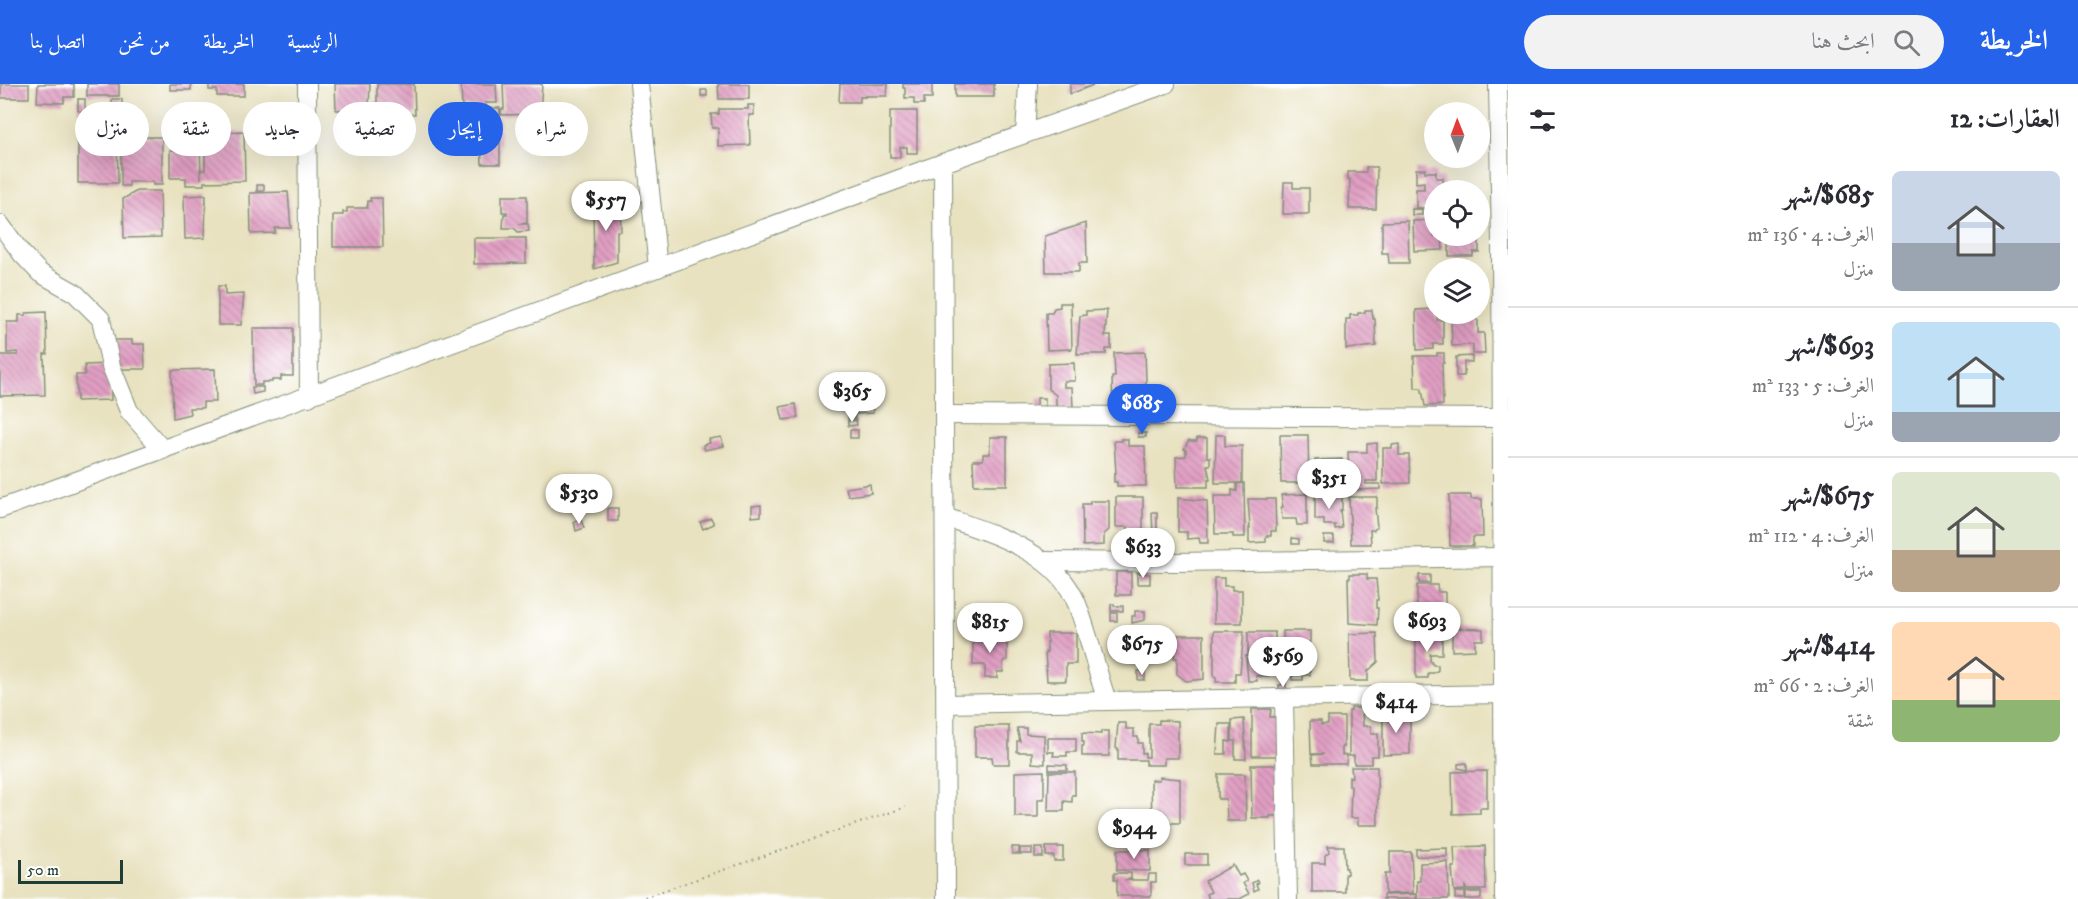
<!DOCTYPE html>
<html lang="ar">
<meta charset="utf-8">
<style>
body{margin:0;font-family:"IM FELL DW Pica",Amiri,serif;background:#f2f2f3;color:#2b2b33;direction:rtl;height:100vh;display:flex;flex-direction:column;font-size:22px;white-space:nowrap}
*{box-sizing:border-box;margin:0}
p{font-size:20px;color:#7c7c81}
.icon{flex:none;width:33px;height:33px;fill:none;stroke:currentColor;stroke-width:2;stroke-linecap:round;stroke-linejoin:round}
.map{position:relative;flex:1;overflow:hidden;direction:ltr}
.panel{display:flex;flex-direction:column;background:#fff;width:570px}
.panel>*{flex:none}
.banner{position:absolute;left:18px;top:18px;width:570px;height:54px;direction:rtl;display:flex;gap:12px}
.needle{width:39px;rotate:359deg}
.fabs{position:absolute;left:1424px;top:18px;display:grid;gap:12px}
.fabs a{display:grid;place-items:center;width:66px;height:66px;border-radius:50%;background:#fff;box-shadow:0 6px 24px #0002;font-size:30px}
.scale{position:absolute;left:18px;bottom:15px;width:105px;box-sizing:border-box;padding-left:6px;border:3px solid #1f3d34;border-top:0;font-size:16px;line-height:21px;white-space:nowrap;color:#1f3d34;-webkit-text-stroke:4px #fff;paint-order:stroke}
.price{position:absolute;translate:-50% -51px;padding:0 14px;border-radius:21px;background:#fff;color:#222;font-size:20px;line-height:39px;filter:drop-shadow(0 2px 3px #0008)}
.price::after{content:'';position:absolute;left:50%;top:36px;width:18px;height:14px;margin-left:-9px;background:inherit;clip-path:polygon(0 0,100% 0,50% 100%)}
.price.selected{background:#2563eb;color:#fff}
ul{padding:0;list-style:none}
li{display:flex;align-items:center;gap:18px;height:150px;padding:0 18px}
li+li{border-top:2px solid #e1e1e2}
li span{display:grid;place-items:center;flex:none;width:168px;height:120px;border-radius:9px;color:#555}
li>.icon{margin-inline-start:auto}
span .icon{width:72px;height:72px;fill:#fffc;stroke-width:1}
li b{font-size:26px}
h2{display:flex;justify-content:space-between;align-items:center;height:72px;padding:0 18px;font-size:26px}
.tag{padding:0 21px;border-radius:27px;background:#fff;box-shadow:0 6px 24px #0002;font-size:21px;line-height:54px}
.tag.selected{background:#2563eb;color:#fff}
header{display:flex;align-items:center;gap:36px;box-sizing:border-box;height:84px;padding:0 30px;background:#2563eb;color:#fff}
header strong{font-size:28px}
nav{display:flex;gap:33px;margin-inline-start:auto;font-size:21px}
.search{width:420px;height:54px;background:#f2f2f3;display:flex;align-items:center;gap:15px;box-sizing:border-box;padding:0 21px;border-radius:33px;color:#7c7c81;font-size:22px}
main{display:flex;flex:1;min-height:0}
.map>svg:first-child{display:block}
.building{fill:url(#building-back-hatch)}
.lines{fill:none;stroke-linecap:round;stroke-linejoin:round}
.minor-casing{stroke:#84907a;stroke-width:20}
.path{stroke:#84907a;stroke-width:2;stroke-dasharray:1.5 4.5;stroke-linecap:butt}
.minor{stroke:#fff;stroke-width:18}
</style>
<header>
<strong>الخريطة</strong>
<div class="search"><svg class="icon" aria-label="search" viewBox="0 0 24 24"><circle cx="10" cy="10" r="6"/><path d="M15 15l6 6"/></svg>ابحث هنا</div>
<nav><a>الرئيسية</a><a>الخريطة</a><a>من نحن</a><a>اتصل بنا</a></nav>
</header>
<main>
<section class="panel">
<h2>العقارات: 12<svg class="icon" aria-label="filters" viewBox="0 0 24 24"><path d="M4 7h16M4 17h16"/><circle cx="9" cy="7" r="2"/><circle cx="15" cy="17" r="2"/></svg></h2>
<ul>
<li><span style="background:linear-gradient(#c9d6e8 60%,#9aa5b1 0)"><svg class="icon" aria-label="home" viewBox="0 0 24 24"><path d="M3 11l9-7 9 7M6 9v11h12V9"/></svg></span><div><b>$685/شهر</b><p>الغرف: 4 · 136 m²</p><p>منزل</p></div></li>
<li><span style="background:linear-gradient(#bfe0f5 75%,#9aa5b1 0)"><svg class="icon" aria-label="home" viewBox="0 0 24 24"><path d="M3 11l9-7 9 7M6 9v11h12V9"/></svg></span><div><b>$693/شهر</b><p>الغرف: 5 · 133 m²</p><p>منزل</p></div></li>
<li><span style="background:linear-gradient(#dfe7d0 65%,#b9a48a 0)"><svg class="icon" aria-label="home" viewBox="0 0 24 24"><path d="M3 11l9-7 9 7M6 9v11h12V9"/></svg></span><div><b>$675/شهر</b><p>الغرف: 4 · 112 m²</p><p>منزل</p></div></li>
<li><span style="background:linear-gradient(#ffd9b3 65%,#8fb573 0)"><svg class="icon" aria-label="home" viewBox="0 0 24 24"><path d="M3 11l9-7 9 7M6 9v11h12V9"/></svg></span><div><b>$414/شهر</b><p>الغرف: 2 · 66 m²</p><p>شقة</p></div></li>
</ul>
</section>
<div class="map">
<svg width="1508" height="815" viewBox="0 0 1508 815">
<defs>
<pattern id="building-back-hatch" width="6" height="6" patternUnits="userSpaceOnUse" patternTransform="scale(1.5)"><rect width="6" height="6" fill="#e19fc3"/><path d="M-1 5l2 2M0 0l6 6M5-1l2 2" fill="none" stroke="#b6839f"/></pattern>
</defs>
<rect width="100%" height="100%" fill="#fff"/>
<filter id="ink" filterUnits="userSpaceOnUse"><feTurbulence type="fractalNoise" baseFrequency=".0167" numOctaves="2"/><feDisplacementMap in="SourceGraphic" scale="12" xChannelSelector="R" yChannelSelector="G"/><feConvolveMatrix kernelMatrix="1 2 1 2 8 2 1 2 1" color-interpolation-filters="sRGB"/></filter>
<filter id="wash" filterUnits="userSpaceOnUse"><feTurbulence type="fractalNoise" baseFrequency=".008" numOctaves="4" result="noise"/><feDisplacementMap in="SourceGraphic" scale="24" xChannelSelector="R" yChannelSelector="G"/><feGaussianBlur stdDeviation="1.35" result="paint"/><feColorMatrix in="noise" values="0 0 0 0 0 0 0 0 0 0 0 0 0 0 0 0 0 1.4 0 .05"/><feComposite in="paint" operator="in"/></filter>
<g filter="url(#wash)">
<rect width="100%" height="100%" fill="#e8e2c0"/>
<g id="blocks">
<g class="building">
<rect x="1" y="0" width="28" height="14"/>
<path d="M38,0H74V13H64V19L37,18Z"/>
<rect x="87" y="0" width="32" height="12"/>
<rect x="170" y="0" width="21" height="6"/>
<path d="M209,0H244V12H217V6H209Z"/>
<path d="M335,0H370L369,25L336,26Z"/>
<path d="M377,0H414L415,30L374,31V19H377Z"/>
<path d="M461,0H496L497,19H485V23H462Z"/>
<path d="M503,0H542L540,30L501,31V25H504Z"/>
<path d="M718,0H749V15H719Z"/>
<path d="M840,0H888L887,12H865V13H860V18H839Z"/>
<path d="M903,0H932V14H924V20H914V14H905V4H903Z"/>
<rect x="955" y="0" width="39" height="13"/>
<path d="M1070,0H1096L1070,10Z"/>
<rect x="701" y="6" width="6" height="6"/>
<rect x="78" y="15" width="7" height="12"/>
<path d="M112,15H122V28L112,29Z"/>
<path d="M748,21H754V31H749L750,61L718,62V44H712L711,30H719V25H748Z"/>
<path d="M491,24H500V31L491,29Z"/>
<path d="M890,27H917V69H907V63H900V73H890Z"/>
<path d="M480,33H500V80H482Z"/>
<path d="M244,48L245,97L204,98V101H186V94H170V66H179V59L183,56H200L201,95L200,86H205V62H214V49Z"/>
<path d="M78,49H117L118,99H78Z"/>
<path d="M200,49H212V59H206V55L200,56Z"/>
<path d="M121,53H162V101H153V98H129V102H121Z"/>
<path d="M1366,83H1377L1376,125H1349L1350,95H1348V88H1366Z"/>
<path d="M1416,85H1425V88H1436V94H1443L1444,106H1434V124H1416V105H1424V98L1416,99Z"/>
<path d="M1284,98H1293V104H1309V130H1283Z"/>
<rect x="257" y="101" width="7" height="6"/>
<path d="M137,107H160L161,153L124,154L123,115Z"/>
<path d="M288,108L291,144H275V149L251,150L250,109Z"/>
<path d="M206,111L205,154L185,155L184,112Z"/>
<path d="M502,112H527V139L519,140H528L529,147L518,148L514,144H503L504,130H507V128H502Z"/>
<path d="M370,114H382L383,163H333V131H343V128H347V124H367L368,117H371Z"/>
<path d="M593,117H620L621,147H617V178L594,185Z"/>
<rect x="1412" y="125" width="10" height="6"/>
<path d="M1434,136V152H1442L1443,166L1414,167L1413,137Z"/>
<path d="M1408,137L1409,179H1389L1388,169H1382V138Z"/>
<path d="M1086,139L1087,179H1079V188H1046L1045,152Z"/>
<path d="M1449,152H1477V154H1479V168H1473V172H1449Z"/>
<path d="M474,154H526V179L474,180Z"/>
<path d="M218,202H225V211L244,210L241,241H218Z"/>
<path d="M1060,219H1071L1072,265L1047,266L1046,229H1052L1054,224L1060,223Z"/>
<path d="M1434,225V230H1437V236H1443V260H1433V265L1417,266L1416,226Z"/>
<path d="M1107,226L1105,252H1111V265H1106V270H1077L1080,232L1086,231V227Z"/>
<path d="M1365,226H1372L1373,235H1375L1376,262L1346,265V235H1350V231H1358V229H1365Z"/>
<path d="M46,228L47,270H44L45,311L0,312V271H18V268L7,269V238H19V231H26V229Z"/>
<path d="M1453,230H1471L1478,237V249H1484L1485,270H1473V261L1452,262L1451,236H1453Z"/>
<path d="M253,244H293V292H281V296H272V298H262V301H254Z"/>
<path d="M114,256H132V260H144L145,285H114Z"/>
<path d="M1145,268L1147,324L1113,325L1112,293H1115L1114,269Z"/>
<path d="M1437,269H1444V279H1442L1443,321L1425,322L1422,306L1421,304H1415L1414,272H1437Z"/>
<path d="M1472,272V278H1464V292H1456V273Z"/>
<path d="M1074,279L1075,297H1064V303H1072L1073,324H1056V311L1048,305V280Z"/>
<path d="M110,280L111,316L77,317L76,291H85V281Z"/>
<path d="M215,285L216,318H203V324H189L190,330L173,334L172,286Z"/>
<path d="M252,303H263V308L253,310Z"/>
<path d="M874,313L875,322H872L873,329L856,330L855,315Z"/>
<rect x="1037" y="314" width="8" height="10"/>
<rect x="846" y="315" width="6" height="7"/>
<path d="M796,320L798,334L783,336L780,323Z"/>
<path d="M855,324V334L848,335L847,325Z"/>
<path d="M856,336L857,341L848,342V337Z"/>
<rect x="850" y="346" width="8" height="8"/>
<rect x="1138" y="349" width="8" height="4"/>
<path d="M1216,351H1225V362H1242V399H1215Z"/>
<path d="M1280,351H1308L1309,399H1281Z"/>
<path d="M721,353L724,362L705,366L703,361L710,359L709,355Z"/>
<path d="M990,353H1007V401H974L973,376H983V370H990Z"/>
<path d="M1197,354H1207V373H1210V381H1207L1210,395H1208V403H1177L1176,373L1186,372V366L1184,365L1189,356L1190,357H1197Z"/>
<path d="M1121,355H1128V362H1145L1146,402H1117V398H1114V389H1116L1114,357H1122Z"/>
<path d="M1377,359V397H1366V400H1380V405L1356,406V397H1349L1348,368H1367V360Z"/>
<path d="M1399,360V371H1409L1410,399L1383,400V364H1392V361Z"/>
<path d="M1342,375V401L1319,403V401H1315V376Z"/>
<path d="M1244,399L1245,453H1233V450H1215L1214,412H1232V406L1237,407V400Z"/>
<path d="M870,400L871,409L848,412L846,404Z"/>
<path d="M591,409L594,419L585,421L583,411Z"/>
<path d="M1307,410V441H1297L1296,435H1282L1281,423H1283L1281,411Z"/>
<path d="M1315,411H1342V426H1340L1342,444L1335,445V441H1324V436H1315Z"/>
<path d="M1449,411H1471V415H1482L1483,453H1473V462H1450Z"/>
<path d="M1116,413H1143V453H1132V448H1128V443H1116Z"/>
<path d="M1349,413H1377V424H1375L1377,443L1374,446H1370L1371,460H1351Z"/>
<path d="M1178,414L1207,417L1208,459H1200L1199,454L1187,455V448H1178Z"/>
<path d="M1248,415H1275L1276,447H1271V452H1266V458L1249,459V444H1250Z"/>
<path d="M1090,417H1109V446L1104,450V461L1083,462L1082,420H1090Z"/>
<path d="M761,421V432L752,433V422Z"/>
<rect x="608" y="424" width="10" height="13"/>
<path d="M1152,428H1157V453H1153Z"/>
<path d="M711,434L714,440L703,445L700,438Z"/>
<path d="M581,436L584,444L576,447L574,438Z"/>
<rect x="1324" y="452" width="10" height="7"/>
<path d="M1292,454L1299,455V460H1292Z"/>
<rect x="1116" y="488" width="15" height="23"/>
<path d="M1137,489L1150,490V500H1137Z"/>
<path d="M1350,490H1367V495H1376L1378,516H1376V524H1378L1377,541L1349,539L1348,494H1350Z"/>
<rect x="1419" y="491" width="11" height="8"/>
<path d="M1214,494H1224V502H1232V506H1242V539H1214Z"/>
<path d="M1417,501H1437L1438,508H1445V539H1417Z"/>
<path d="M1111,520H1114V522H1123V527H1111Z"/>
<path d="M1135,527H1145V536L1132,539V532H1135Z"/>
<rect x="1111" y="529" width="6" height="8"/>
<path d="M1414,543H1448V548L1414,549Z"/>
<path d="M1452,544L1483,545V556H1475V566L1452,567Z"/>
<path d="M1214,547H1244L1240,589H1235V598H1216V593H1214Z"/>
<path d="M1283,547H1310V558H1308V562H1310V591H1303V596H1292V589H1286V582H1284Z"/>
<path d="M1248,548H1275V586H1268V592H1256L1257,597H1248L1246,572H1248Z"/>
<path d="M1047,549H1076V580H1066V597H1047L1045,568H1047Z"/>
<path d="M1377,549L1378,578L1368,587V597H1350L1349,550Z"/>
<path d="M1416,550H1442V570H1430V576L1433,581H1438V586L1434,589H1428V594H1416Z"/>
<path d="M1176,551H1204V595L1186,597L1177,590V574H1174Z"/>
<path d="M973,552H1007V576L1003,577V588H997V594H985V581H973Z"/>
<rect x="1138" y="587" width="7" height="9"/>
<path d="M1282,596H1286V610H1279V601H1282Z"/>
<path d="M1351,624H1362L1363,642H1371V650H1378V672H1371V680H1354V672H1349V627H1351Z"/>
<path d="M1252,625H1271L1270,633H1283V672H1252Z"/>
<path d="M1383,625L1403,628V636H1410V670L1383,671Z"/>
<path d="M1328,633H1344V663H1342V671H1347L1346,680H1313L1312,671L1324,670H1311L1310,637H1321V641L1328,640Z"/>
<path d="M1244,635L1246,675H1235V657H1232V636Z"/>
<path d="M1159,636L1178,637V674H1164V681H1146V676H1118V664H1116L1118,639H1126V645H1134V653H1138V659H1142V669H1145V673H1149V640H1159Z"/>
<path d="M1219,640H1231V658L1226,657V670H1217Z"/>
<path d="M975,642H1009V680H993L992,673H975Z"/>
<path d="M1017,644H1026V650L1044,651L1045,680L1032,679V668H1017V657H1020Z"/>
<path d="M1101,647H1109V672H1082V662H1084V658H1082V649L1101,650Z"/>
<path d="M1048,654H1076V668H1067V672H1053L1054,668H1048Z"/>
<path d="M1467,679V686L1458,684V680Z"/>
<path d="M1049,680L1067,681V686H1049Z"/>
<path d="M1251,681H1280V732H1270V734H1252Z"/>
<path d="M1351,683H1377L1378,741H1358V734H1350L1351,702H1349V693H1352Z"/>
<path d="M1044,687V715H1038V733H1015V688Z"/>
<path d="M1487,687V724H1480V729L1453,730L1452,688Z"/>
<path d="M1049,688H1075V711H1072V718L1064,717V727H1048Z"/>
<path d="M1218,690H1245L1246,737H1227L1226,715H1218Z"/>
<path d="M1159,693L1180,695V739H1152L1151,696H1159Z"/>
<path d="M1328,762H1344L1345,784H1347V790H1345V808H1312V779H1325V771L1329,768Z"/>
<path d="M1485,762L1486,806H1466L1465,801V806L1454,807L1452,783H1455L1454,763Z"/>
<rect x="1012" y="763" width="7" height="7"/>
<path d="M1046,763H1063V777H1054V772H1046Z"/>
<rect x="1020" y="764" width="12" height="6"/>
<rect x="1035" y="764" width="8" height="9"/>
<path d="M1447,764V773L1416,772V765Z"/>
<path d="M1117,766H1150V787L1117,786Z"/>
<path d="M1390,768H1411L1413,809L1385,810V790H1390Z"/>
<rect x="1185" y="770" width="22" height="11"/>
<path d="M1448,778L1449,815H1417V797H1420V779Z"/>
<path d="M1233,781L1239,792L1243,790L1247,797L1243,799L1249,810L1240,815H1209L1206,810L1211,808L1205,797Z"/>
<path d="M1114,789H1131V795L1125,796H1148L1149,790H1156V798H1151V812H1117V796H1114Z"/>
<path d="M1257,796L1258,799L1256,800L1258,805L1254,807L1252,799Z"/>
<rect x="1455" y="808" width="10" height="7"/>
<rect x="1466" y="808" width="15" height="7"/>
<path d="M1416,810V815H1383V811Z"/>
</g>
</g>
</g>
<g filter="url(#ink)">
<use href="#blocks" fill-opacity="0" stroke="#84907a" stroke-width="1.5"/>
<g class="lines">
<defs>
<g id="minor">
<path d="M307,0L309,313"/>
<path d="M639,0L658,184"/>
<path d="M1498,0L1501,160L1504,815"/>
<path d="M1025,50L1028,0"/>
<path d="M943,79L946,815"/>
<path d="M0,140L22,170L40,189L75,209L101,235L111,282L129,327L163,366"/>
<path d="M944,331L1502,334"/>
<path d="M0,425L943,79L1166,0"/>
<path d="M945,433C992,450 1056,467 1077,520C1089,551 1096,585 1107,617"/>
<path d="M1043,477L1176,478L1502,473"/>
<path d="M1284,614L1288,815"/>
<path d="M946,620L1503,610"/>
</g>
</defs>
<use href="#minor" class="minor-casing"/>
<path class="path" d="M639,815L906,723"/>
<use href="#minor" class="minor"/>
</g>
</g>
</svg>
<div class="fabs">
<a><svg class="needle" viewBox="-14 -14 28 28"><path d="M0-13l5 13h-10z" fill="#e53935"/><path d="M0 13l5-13h-10z" fill="#7c7c81"/></svg></a>
<a><svg class="icon" aria-label="locate" viewBox="0 0 24 24"><circle cx="12" cy="12" r="6"/><path d="M12 2v4M12 18v4M2 12h4M18 12h4"/></svg></a>
<a><svg class="icon" aria-label="layers" viewBox="0 0 24 24"><path d="M12 4l9 5-9 5-9-5zM3 14l9 5 9-5"/></svg></a>
</div>
<div class="scale">50 m</div>
<b class="price" style="left:606px;top:148px">$557</b>
<b class="price" style="left:852px;top:339px">$365</b>
<b class="price selected" style="left:1142px;top:351px">$685</b>
<b class="price" style="left:1329px;top:426px">$351</b>
<b class="price" style="left:579px;top:441px">$530</b>
<b class="price" style="left:1143px;top:495px">$633</b>
<b class="price" style="left:1427px;top:569px">$693</b>
<b class="price" style="left:990px;top:570px">$815</b>
<b class="price" style="left:1142px;top:592px">$675</b>
<b class="price" style="left:1283px;top:604px">$569</b>
<b class="price" style="left:1396px;top:650px">$414</b>
<b class="price" style="left:1134px;top:776px">$944</b>
<div class="banner">
<a class="tag">شراء</a>
<a class="tag selected">إيجار</a>
<a class="tag">تصفية</a>
<a class="tag">جديد</a>
<a class="tag">شقة</a>
<a class="tag">منزل</a>
</div>
</div>
</main>
